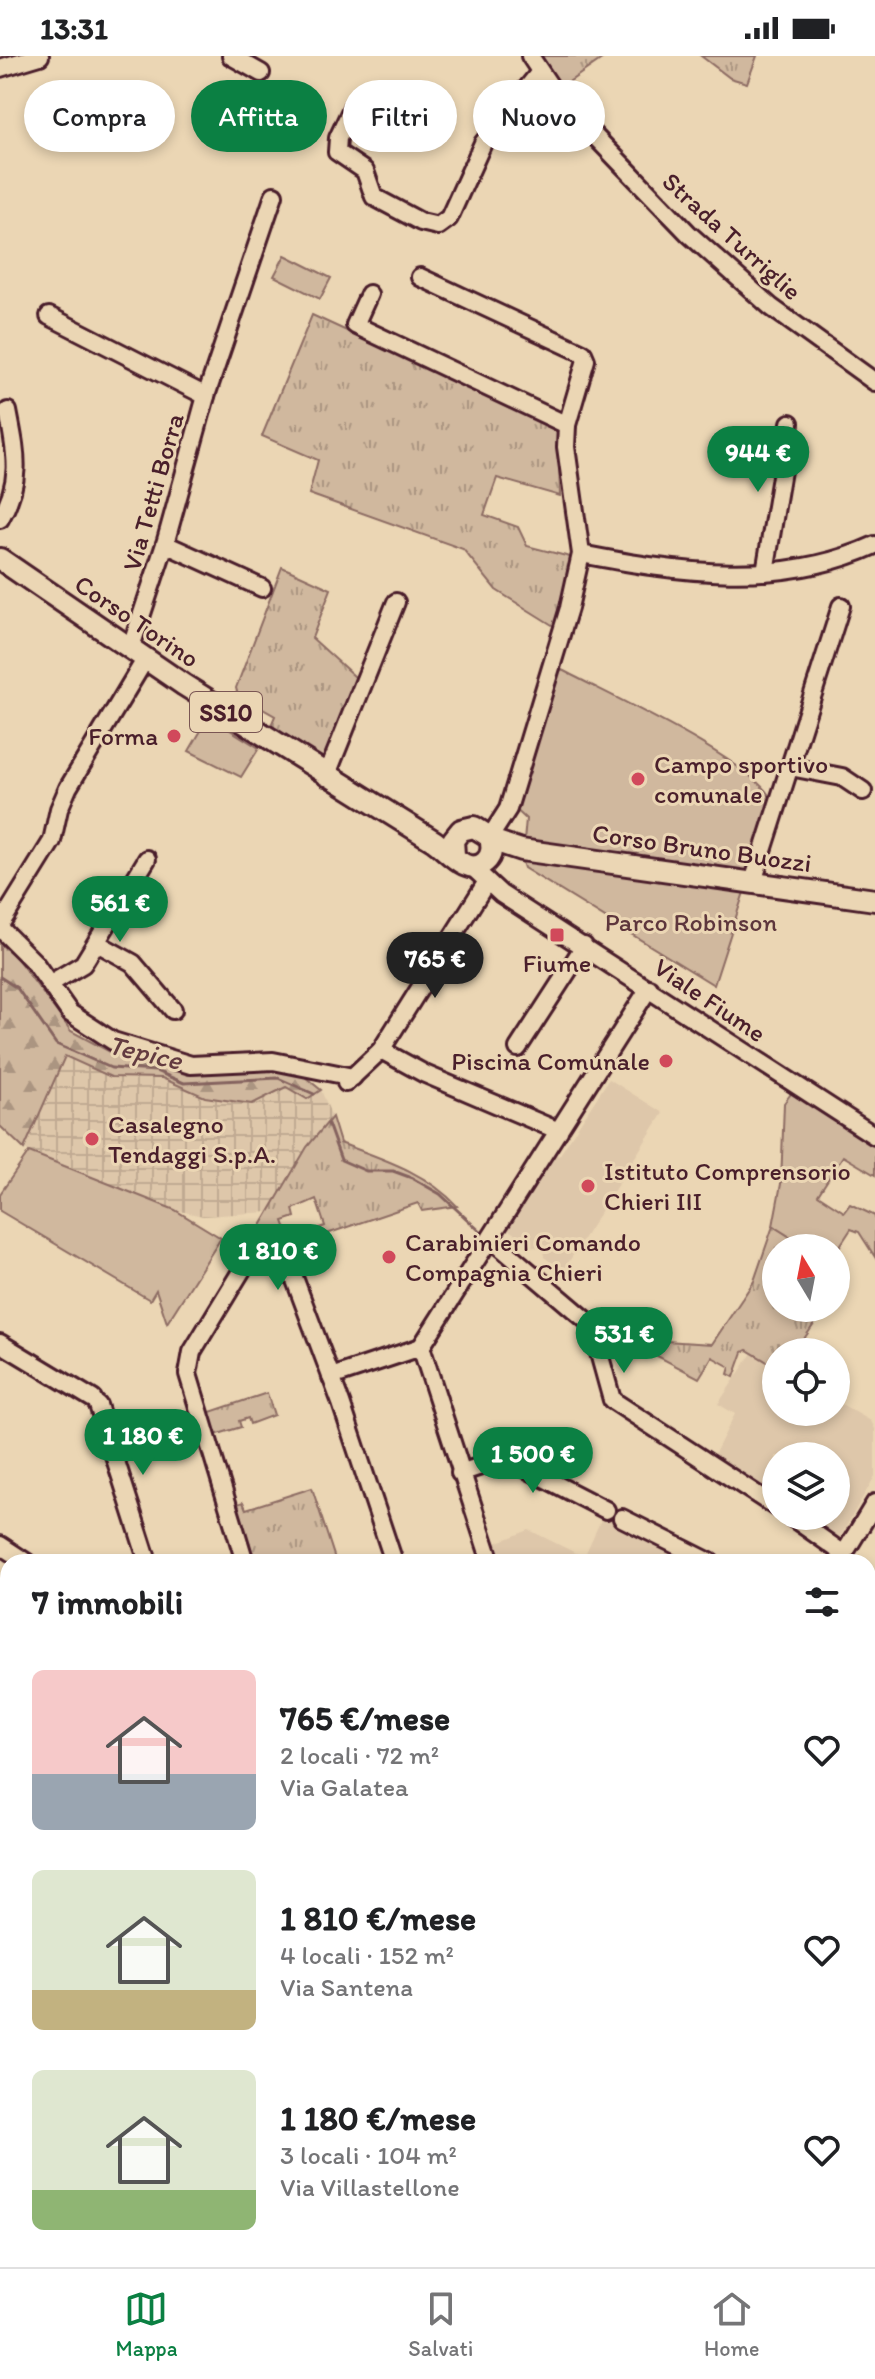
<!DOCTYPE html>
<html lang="it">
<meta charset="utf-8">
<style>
body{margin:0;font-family:Itim,sans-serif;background:#f6f6f6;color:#202124;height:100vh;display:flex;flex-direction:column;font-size:30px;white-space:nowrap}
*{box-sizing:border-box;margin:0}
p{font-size:26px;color:#757577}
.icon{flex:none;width:44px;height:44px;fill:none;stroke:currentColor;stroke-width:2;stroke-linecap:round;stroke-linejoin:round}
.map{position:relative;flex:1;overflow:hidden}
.drawer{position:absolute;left:0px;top:1498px;width:876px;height:714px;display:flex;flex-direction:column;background:#fff;border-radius:24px 24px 0 0;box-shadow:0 4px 12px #0003}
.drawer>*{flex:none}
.banner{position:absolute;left:24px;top:24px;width:828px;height:72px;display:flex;gap:16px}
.needle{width:52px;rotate:350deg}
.tools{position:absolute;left:762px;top:1178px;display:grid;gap:16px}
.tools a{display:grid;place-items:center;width:88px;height:88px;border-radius:50%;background:#fff;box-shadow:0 4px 12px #0003;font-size:40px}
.price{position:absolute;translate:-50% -68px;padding:0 18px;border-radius:28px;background:#0b8043;color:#fff;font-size:26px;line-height:52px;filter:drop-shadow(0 2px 4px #0008)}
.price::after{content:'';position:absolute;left:50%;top:48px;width:24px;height:18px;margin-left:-12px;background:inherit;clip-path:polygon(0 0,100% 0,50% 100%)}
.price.on{background:#222;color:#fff}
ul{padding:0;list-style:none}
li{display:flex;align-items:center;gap:24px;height:200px;padding:0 32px}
li span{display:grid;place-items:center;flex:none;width:224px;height:160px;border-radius:12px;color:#555}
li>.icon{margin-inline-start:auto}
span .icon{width:96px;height:96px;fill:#fffc;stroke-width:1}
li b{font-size:34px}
h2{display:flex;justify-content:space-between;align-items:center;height:96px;padding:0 32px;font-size:34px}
.chip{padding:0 28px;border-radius:36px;background:#fff;box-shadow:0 4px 12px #0003;font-size:28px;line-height:72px}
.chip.on{background:#0b8043;color:#fff}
.status{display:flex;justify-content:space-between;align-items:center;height:56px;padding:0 40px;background:#fff;direction:ltr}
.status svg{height:22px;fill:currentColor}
.dock{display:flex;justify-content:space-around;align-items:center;height:112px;border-top:2px solid #e0e0e0;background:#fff;font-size:22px;color:#757577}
.dock a{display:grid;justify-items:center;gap:4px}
.dock .on{color:#0b8043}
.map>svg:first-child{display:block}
.built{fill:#dec7aa}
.industrial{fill:url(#industrial-grid)}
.grass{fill:url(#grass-tufts);stroke:#8d6c64;stroke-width:2}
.forest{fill:url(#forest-firs);stroke:#8d6c64;stroke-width:2}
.green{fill:#d0b89e;stroke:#8d6c64;stroke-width:2}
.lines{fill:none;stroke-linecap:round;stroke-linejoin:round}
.stream{stroke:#85635e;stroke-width:3}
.minor-casing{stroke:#4a1f2b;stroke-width:22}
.major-casing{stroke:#4a1f2b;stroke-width:26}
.minor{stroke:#ebd6b4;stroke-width:16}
.major{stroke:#ebd6b4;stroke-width:20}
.poi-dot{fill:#d1495b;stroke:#ebd6b4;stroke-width:3}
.labels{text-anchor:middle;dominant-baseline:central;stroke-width:6;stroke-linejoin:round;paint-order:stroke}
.shield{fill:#ebd6b4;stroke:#7a5654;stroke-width:2}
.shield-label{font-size:24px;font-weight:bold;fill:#4a1f2b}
.street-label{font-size:26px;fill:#4a1f2b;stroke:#ebd6b4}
.poi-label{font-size:26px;fill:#4a1f2b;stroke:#ebd6b4;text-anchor:start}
.park-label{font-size:26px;fill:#5e363c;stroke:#ebd6b4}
.water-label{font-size:28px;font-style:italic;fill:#633b40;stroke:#ebd6b4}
</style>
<div class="status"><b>13:31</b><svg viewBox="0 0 49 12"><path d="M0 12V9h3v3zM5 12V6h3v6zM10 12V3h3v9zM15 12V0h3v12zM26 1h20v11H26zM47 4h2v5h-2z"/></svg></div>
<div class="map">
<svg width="875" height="2211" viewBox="0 0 875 2211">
<defs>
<pattern id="industrial-grid" width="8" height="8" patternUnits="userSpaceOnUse" patternTransform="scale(2)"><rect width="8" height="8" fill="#dec7aa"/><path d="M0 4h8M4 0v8" fill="none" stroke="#c0aa92"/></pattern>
<pattern id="grass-tufts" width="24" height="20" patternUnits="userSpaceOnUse" patternTransform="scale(2)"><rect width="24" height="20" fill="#d0b89e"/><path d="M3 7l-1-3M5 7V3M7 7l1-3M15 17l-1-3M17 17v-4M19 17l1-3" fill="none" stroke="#ab9581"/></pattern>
<pattern id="forest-firs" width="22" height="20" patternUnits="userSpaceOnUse" patternTransform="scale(2)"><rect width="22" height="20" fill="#d0b89e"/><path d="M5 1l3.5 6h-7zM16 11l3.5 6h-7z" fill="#ab9581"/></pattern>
</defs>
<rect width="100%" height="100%" fill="#ebd6b4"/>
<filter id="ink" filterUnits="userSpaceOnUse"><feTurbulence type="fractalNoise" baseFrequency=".0125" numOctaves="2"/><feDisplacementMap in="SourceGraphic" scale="16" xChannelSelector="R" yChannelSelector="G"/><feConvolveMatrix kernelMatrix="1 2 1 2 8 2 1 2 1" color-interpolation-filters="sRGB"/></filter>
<g filter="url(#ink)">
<g class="built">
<path d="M609,1023L663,1057L563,1215L544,1201L543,1192L532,1191L509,1174L507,1168L553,1097L559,1100Z"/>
<path d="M752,1297L776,1311V1356H836V1345L871,1365L875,1373V1420L840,1481L795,1460H836V1400H776V1448L711,1405L735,1358L718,1348Z"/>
<path d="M604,1457L702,1506H498L493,1488L529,1474L584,1501Z"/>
</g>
<path class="industrial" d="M65,1000L111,1021L162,1022L205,1041L286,1031L307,1043L321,1034L332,1061L307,1091L269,1156L203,1160L175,1154L24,1093Z"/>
<g class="grass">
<path d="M538,0H606L560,32Z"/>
<path d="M701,0H757L747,27L730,22Z"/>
<path d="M312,259L558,372L560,440L497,422L484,459L518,471L527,490L574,502L557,572L496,534L463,493L309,438L318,404L262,380Z"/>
<path d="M282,511L331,533L312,582L355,621L354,641L326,710L270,672L275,660L238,639L236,632Z"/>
<path d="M332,1061L340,1087C383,1103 426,1116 457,1150L422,1155L418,1147L321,1180L319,1172L325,1170L316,1143L293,1153L295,1161L283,1165L286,1173L279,1179L259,1173L307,1091Z"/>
<path d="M773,1170L808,1192H776V1252H825L795,1296H776V1311L747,1294L743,1296L734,1321L728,1318L730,1311L712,1301L699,1322L657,1300L632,1279L640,1267L665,1285L712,1288L754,1225Z"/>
<path d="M267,1337L274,1359L250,1368L248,1362L239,1365L241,1371L215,1379L207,1357Z"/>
<path d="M312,1432L336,1506H251L232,1450L243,1446L246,1453Z"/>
</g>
<path class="forest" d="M0,888L15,900L71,975L114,998L189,1019L263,1013L300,1017L321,1034L307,1043L286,1031L252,1048L205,1041L162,1022L111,1021L65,1000L24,1093L0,1070Z"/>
<g class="green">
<path d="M285,199L331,222L320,243L274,220Z"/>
<path d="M560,613C603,636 757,706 772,745L751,811L742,816L524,785L526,763L513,751Z"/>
<path d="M209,661L259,692L241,721L189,695Z"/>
<path d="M520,800L745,833L714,929L524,812Z"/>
<path d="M793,1035L875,1088V1119L843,1100L818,1139L844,1156L850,1148L875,1160V1201L859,1176L851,1173L836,1196V1203V1192H808L773,1170L781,1128L784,1047Z"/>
<path d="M29,1096L175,1154L221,1182L167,1267L156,1234L150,1244L0,1155V1138Z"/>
<path d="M875,1561V1756L868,1755V1577Z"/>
</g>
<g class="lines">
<g class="stream">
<path d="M0,921L17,932L56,988L111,1012L156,1015L184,1027L278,1022L314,1038"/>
<path d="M328,1068L341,1104L366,1115H393L412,1122L440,1138L483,1178"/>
<path d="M856,1504L858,1506"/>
<path d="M868,1515L875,1521"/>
<path d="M868,1570L875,1558"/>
<path d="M868,1929L875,1936"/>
</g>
<defs>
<g id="minor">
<path d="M231,0L261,17"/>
<path d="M530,0L558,42L689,178L771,251L875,326"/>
<path d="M0,12L40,0"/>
<path d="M353,50L338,82L337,96L365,115L374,141L421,166L438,170L449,162L483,87L539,17"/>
<path d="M420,221L583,297L586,304L567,369L566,391L581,498L569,552L508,753L490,781"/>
<path d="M369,238L355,269L567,369"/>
<path d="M49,260L206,340"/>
<path d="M0,463C23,423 16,397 8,355"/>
<path d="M165,488L262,532"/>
<path d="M581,498C679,517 781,532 875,489"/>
<path d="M765,516L790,367"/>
<path d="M131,591L165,488L206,340L274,139"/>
<path d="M790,711L842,721L863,735"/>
<path d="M326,721L396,546"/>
<path d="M471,810L501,838L875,1080"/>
<path d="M753,826L841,550"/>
<path d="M0,869L52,785L59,753L68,732L146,602"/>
<path d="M0,872L35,907L70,957L113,985L191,1009L273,1005L353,1021"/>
<path d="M97,887L133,907L173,954"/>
<path d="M51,927L83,908L147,803"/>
<path d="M518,992L584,890"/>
<path d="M381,994L425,1018L559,1075"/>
<path d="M346,1027L381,994L486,827"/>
<path d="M491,1183L591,1268L612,1344L776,1451"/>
<path d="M0,1287L93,1343"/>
<path d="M421,1291L649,932"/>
<path d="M421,1291L491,1506"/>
<path d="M331,1321L421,1291"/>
<path d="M98,1349L148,1506"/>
<path d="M460,1417L505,1402L606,1454"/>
<path d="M790,1460L844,1498"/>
<path d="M622,1462L710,1506"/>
<path d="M0,1489L26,1506"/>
<path d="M245,1506L188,1318L192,1296L254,1194L269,1183L283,1192L341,1347L394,1506"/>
<path d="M839,1506L875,1447"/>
<path d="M0,1599L8,1597"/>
<path d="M0,1708L8,1725"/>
<path d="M868,1896L875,1889"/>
<path d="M0,1955H8"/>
<path d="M868,1994L875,2001"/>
<path d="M0,2079L8,2012"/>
<path d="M868,2157L875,2155"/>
<path d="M610,2204L616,2211"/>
<path d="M828,2204L829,2211"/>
<path d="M858,2204L860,2211"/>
<path d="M136,2211L137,2204"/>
<path d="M546,2211L554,2204"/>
</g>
<g id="major">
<path d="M0,503L184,629L434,785C448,795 468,821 485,806C493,799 492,790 490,781L474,771L461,774L453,784L454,799"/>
<path d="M491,784L521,794L875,844"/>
</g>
</defs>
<use href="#minor" class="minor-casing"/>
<use href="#major" class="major-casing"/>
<use href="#minor" class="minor"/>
<use href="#major" class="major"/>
</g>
</g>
<g class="poi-dot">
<circle cx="174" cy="680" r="8"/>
<circle cx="638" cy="723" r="8"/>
<rect x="549" y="871" width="16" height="16" rx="4"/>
<circle cx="666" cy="1005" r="8"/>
<circle cx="92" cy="1083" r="8"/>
<circle cx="588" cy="1130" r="8"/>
<circle cx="389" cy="1201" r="8"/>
</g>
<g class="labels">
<rect class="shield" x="190" y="636" width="72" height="40" rx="6"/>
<g class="shield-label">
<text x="226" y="656">SS10</text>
</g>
<g class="street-label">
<text transform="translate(732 180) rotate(42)">Strada Turriglie</text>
<text transform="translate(153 436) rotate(-74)">Via Tetti Borra</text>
<text transform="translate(137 565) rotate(34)">Corso Torino</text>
<text transform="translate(702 792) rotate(8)">Corso Bruno Buozzi</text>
<text transform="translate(710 944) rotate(34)">Viale Fiume</text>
</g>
<g class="poi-label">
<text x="158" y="680" text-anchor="end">Forma</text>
<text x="654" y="708">Campo sportivo<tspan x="654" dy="30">comunale</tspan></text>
<text x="557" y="907" text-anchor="middle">Fiume</text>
<text x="650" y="1005" text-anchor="end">Piscina Comunale</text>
<text x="108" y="1068">Casalegno<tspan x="108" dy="30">Tendaggi S.p.A.</tspan></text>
<text x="604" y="1115">Istituto Comprensorio<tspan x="604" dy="30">Chieri III</tspan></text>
<text x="405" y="1186">Carabinieri Comando<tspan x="405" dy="30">Compagnia Chieri</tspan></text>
</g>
<g class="park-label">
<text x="691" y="866">Parco Robinson</text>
</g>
<g class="water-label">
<text transform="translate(145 996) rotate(13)">Tepice</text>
</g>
</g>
</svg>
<div class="tools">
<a><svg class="needle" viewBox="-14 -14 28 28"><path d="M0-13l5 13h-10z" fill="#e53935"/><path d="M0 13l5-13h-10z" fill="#757577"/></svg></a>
<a><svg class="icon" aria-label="locate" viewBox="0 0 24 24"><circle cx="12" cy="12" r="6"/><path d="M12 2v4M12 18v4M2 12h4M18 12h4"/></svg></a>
<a><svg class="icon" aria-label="layers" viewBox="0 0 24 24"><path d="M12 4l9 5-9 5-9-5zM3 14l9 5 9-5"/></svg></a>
</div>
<b class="price" style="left:758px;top:438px">944 €</b>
<b class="price" style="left:120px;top:888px">561 €</b>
<b class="price on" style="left:435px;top:944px">765 €</b>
<b class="price" style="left:278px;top:1236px">1 810 €</b>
<b class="price" style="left:624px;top:1319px">531 €</b>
<b class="price" style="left:143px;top:1421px">1 180 €</b>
<b class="price" style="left:533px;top:1439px">1 500 €</b>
<div class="banner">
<a class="chip">Compra</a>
<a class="chip on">Affitta</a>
<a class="chip">Filtri</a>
<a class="chip">Nuovo</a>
</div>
<section class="drawer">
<h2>7 immobili<svg class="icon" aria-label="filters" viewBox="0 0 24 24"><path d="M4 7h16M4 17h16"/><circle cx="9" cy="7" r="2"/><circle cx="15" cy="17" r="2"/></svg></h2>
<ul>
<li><span style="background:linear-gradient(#f6c9c9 65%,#9aa5b1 0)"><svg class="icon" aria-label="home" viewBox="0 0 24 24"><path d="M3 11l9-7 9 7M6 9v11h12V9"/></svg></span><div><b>765 €/mese</b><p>2 locali · 72 m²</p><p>Via Galatea</p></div><svg class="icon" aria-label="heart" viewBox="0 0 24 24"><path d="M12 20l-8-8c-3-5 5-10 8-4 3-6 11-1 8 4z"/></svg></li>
<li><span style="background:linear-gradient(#dfe7d0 75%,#c2b280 0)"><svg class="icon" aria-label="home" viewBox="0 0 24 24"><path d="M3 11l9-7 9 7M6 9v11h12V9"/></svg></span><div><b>1 810 €/mese</b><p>4 locali · 152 m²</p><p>Via Santena</p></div><svg class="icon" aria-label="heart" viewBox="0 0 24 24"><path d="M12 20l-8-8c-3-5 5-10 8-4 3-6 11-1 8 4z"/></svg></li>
<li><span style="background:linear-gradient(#dfe7d0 75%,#8fb573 0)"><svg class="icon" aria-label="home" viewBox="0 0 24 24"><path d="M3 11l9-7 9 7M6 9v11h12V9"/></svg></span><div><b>1 180 €/mese</b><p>3 locali · 104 m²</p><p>Via Villastellone</p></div><svg class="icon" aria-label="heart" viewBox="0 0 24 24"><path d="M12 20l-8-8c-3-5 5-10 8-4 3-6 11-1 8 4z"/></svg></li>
</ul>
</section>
</div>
<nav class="dock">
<a class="on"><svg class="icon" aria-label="map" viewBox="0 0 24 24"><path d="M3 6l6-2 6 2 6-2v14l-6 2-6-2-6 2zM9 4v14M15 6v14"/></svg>Mappa</a>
<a><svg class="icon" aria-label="saved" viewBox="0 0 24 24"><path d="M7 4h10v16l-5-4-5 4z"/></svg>Salvati</a>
<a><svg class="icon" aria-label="home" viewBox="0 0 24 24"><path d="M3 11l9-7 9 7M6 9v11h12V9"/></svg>Home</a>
</nav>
